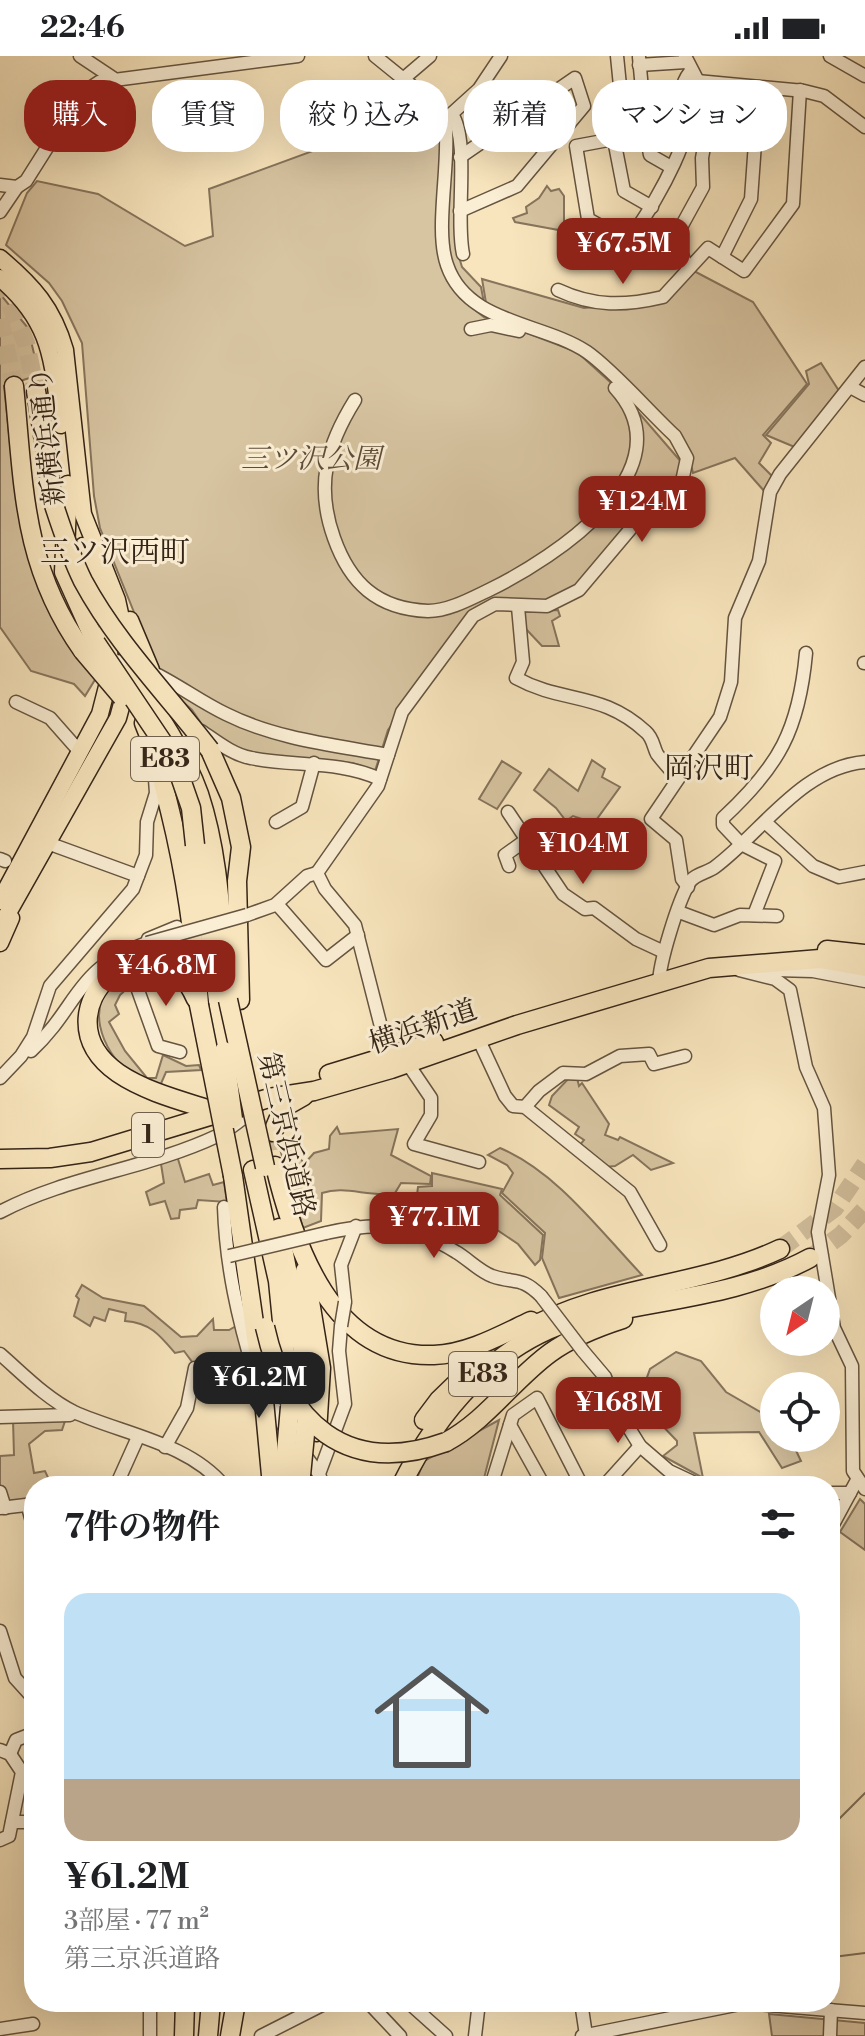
<!DOCTYPE html>
<html lang="ja">
<meta charset="utf-8">
<style>
body{margin:0;font-family:"Libre Bodoni","Noto Serif JP",serif;background:#f2f2f2;color:#202124;height:100vh;display:flex;flex-direction:column;font-size:30px;white-space:nowrap}
*{box-sizing:border-box;margin:0}
p{font-size:26px;color:#757577}
.icon{flex:none;width:44px;height:44px;fill:none;stroke:currentColor;stroke-width:2;stroke-linecap:round;stroke-linejoin:round}
.map{position:relative;flex:1;overflow:hidden}
.side{position:absolute;left:24px;top:1420px;width:816px;height:536px;display:flex;flex-direction:column;background:#fff;border-radius:32px;box-shadow:0 8px 32px #0002}
.side>*{flex:none}
.top-card{position:absolute;left:24px;top:24px;width:818px;height:72px;display:flex;gap:16px}
.needle{width:52px;rotate:215deg}
.tools{position:absolute;left:760px;top:1220px;display:grid;gap:16px}
.tools a{display:grid;place-items:center;width:80px;height:80px;border-radius:50%;background:#fff;box-shadow:0 8px 32px #0002;font-size:40px}
.price{position:absolute;translate:-50% -68px;padding:0 18px;border-radius:16px;background:#8f2418;color:#fff;font-size:26px;line-height:52px;filter:drop-shadow(0 2px 4px #0008)}
.price::after{content:'';position:absolute;left:50%;top:48px;width:24px;height:18px;margin-left:-12px;background:inherit;clip-path:polygon(0 0,100% 0,50% 100%)}
.price.current{background:#222;color:#fff}
ul{padding:0;list-style:none}
li{display:grid;align-content:center;gap:16px;height:424px;padding:0 40px}
li span{display:grid;place-items:center;height:248px;border-radius:24px;color:#555}
li>.icon{margin-inline-start:auto}
span .icon{width:144px;height:144px;fill:#fffc;stroke-width:1}
li b{font-size:34px}
h2{display:flex;justify-content:space-between;align-items:center;height:96px;padding:0 40px;font-size:34px}
.chip{padding:0 28px;border-radius:32px;background:#fff;box-shadow:0 8px 32px #0002;font-size:28px;line-height:72px}
.chip.current{background:#8f2418;color:#fff}
.status{display:flex;justify-content:space-between;align-items:center;height:56px;padding:0 40px;background:#fff;direction:ltr}
.status svg{height:22px;fill:currentColor}
.map>svg:first-child{display:block}
.green{fill:#d7c4a1;stroke:#86745c;stroke-width:2}
.lines{fill:none;stroke-linecap:round;stroke-linejoin:round}
.stream{stroke:#817059;stroke-width:2}
.highway-tunnel{stroke:#d1be9c;stroke-width:18;stroke-dasharray:18 9;stroke-linecap:butt}
.minor-casing{stroke:#655440;stroke-width:15}
.major-casing{stroke:#342417;stroke-width:19}
.highway-casing{stroke:#342417;stroke-width:21}
.minor{stroke:#faeed4;stroke-width:12}
.major{stroke:#f8e5bd;stroke-width:16}
.highway{stroke:#f8e5bd;stroke-width:18}
.minor-bridge-casing{stroke:#655440;stroke-width:15;stroke-linecap:butt}
.highway-bridge-casing{stroke:#342417;stroke-width:21;stroke-linecap:butt}
.minor-bridge{stroke:#faeed4;stroke-width:12}
.highway-bridge{stroke:#f8e5bd;stroke-width:18}
.labels{text-anchor:middle;dominant-baseline:central;stroke-width:6;stroke-linejoin:round;paint-order:stroke}
.shield{fill:#faeed4;stroke:#6f6150;stroke-width:2}
.shield-label{font-size:26px;font-weight:bold;fill:#342417}
.street-label{font-size:28px;fill:#342417;stroke:#faeed4}
.park-label{font-size:28px;font-style:italic;fill:#5d4c3a;stroke:#faeed4}
.neighbourhood-label{font-size:30px;fill:#342417;stroke:#faeed4}
</style>
<div class="status"><b>22:46</b><svg viewBox="0 0 49 12"><path d="M0 12V9h3v3zM5 12V6h3v6zM10 12V3h3v9zM15 12V0h3v12zM26 1h20v11H26zM47 4h2v5h-2z"/></svg></div>
<div class="map">
<svg width="865" height="1980" viewBox="0 0 865 1980">
<rect width="100%" height="100%" fill="#f8e5bd"/>
<filter id="stains"><feTurbulence type="fractalNoise" baseFrequency=".0025" numOctaves="4"/><feColorMatrix values="0 0 0 0 .2 0 0 0 0 .09 0 0 0 0 .02 0 0 0 .5 -.17"/></filter>
<radialGradient id="worn" r=".72"><stop offset=".6" stop-color="#630" stop-opacity="0"/><stop offset="1" stop-color="#630" stop-opacity=".3"/></radialGradient>
<g class="green">
<path d="M430,52L437,60L440,74L442,213L460,242L484,261L577,296L620,335L683,408L675,429L571,536L545,547L492,545L418,632L388,674L375,715L353,707L252,699L235,692L205,673L192,654L163,628L100,472L94,440L82,287L62,245L49,227L6,189L27,137L37,125L98,138L185,190L213,180L209,133Z"/>
<path d="M454,72L459,85L455,130L459,201L462,211L481,231L485,252L457,226L446,193L450,75Z"/>
<path d="M547,130L551,135L559,133L564,140V175L515,166L513,162L527,157L526,151L539,142Z"/>
<path d="M692,214L753,246L807,328L763,379L771,387L759,407L773,421L765,436L735,402L693,417L686,388L591,294L487,253L482,223L584,252L650,246Z"/>
<path d="M0,238L28,272L39,319L4,330C16,440 18,536 96,622L85,640L74,628L31,615L0,571Z"/>
<path d="M821,307L841,338L797,392L766,379L809,328L806,315Z"/>
<path d="M558,554L560,560L552,565L559,590H542L525,572L524,556Z"/>
<path d="M592,704L605,713L602,721L620,731L594,767L573,760L566,765L556,752L534,734L549,713L578,735Z"/>
<path d="M502,705L521,717L497,753L479,743Z"/>
<path d="M122,923L132,928L120,939L115,949L119,958L109,966L125,995L147,1022H156L163,999L186,1010L199,1009L201,1014L166,1016L160,1030C150,1026 138,1024 130,1018C102,996 81,944 122,923Z"/>
<path d="M570,1021L577,1022L579,1030L582,1027L609,1068L605,1079L618,1084L620,1081L673,1107L651,1114L633,1099L615,1110L605,1111L579,1090L584,1084L575,1078L579,1071L549,1049L552,1040Z"/>
<path d="M337,1071L340,1078L398,1073L391,1099L431,1120L430,1128L401,1127L395,1137C370,1142 346,1129 322,1137L321,1165L303,1172L280,1093L284,1091L305,1107L314,1097L329,1093L330,1080Z"/>
<path d="M500,1092C557,1116 600,1175 642,1219L559,1242L542,1202L545,1177L502,1137L513,1117L507,1109L488,1099Z"/>
<path d="M172,1101L178,1103L185,1126L209,1118L213,1129L224,1126L227,1146L198,1144L196,1152L180,1154L179,1162L171,1163L165,1145L150,1149L146,1136L164,1127L161,1108Z"/>
<path d="M432,1117L502,1133L500,1139L543,1179L540,1204L535,1209L518,1188L460,1149L416,1147L418,1131L432,1130Z"/>
<path d="M240,1212L248,1309L245,1317L193,1307L184,1295L175,1297C159,1278 150,1267 125,1265L126,1257L109,1253L105,1265L94,1261L90,1270L74,1260L79,1243L76,1240L82,1229L103,1242L144,1250L181,1281L197,1280L213,1263L214,1274H229L236,1270L232,1214Z"/>
<path d="M676,1296L701,1305L726,1336L774,1364V1382H790L801,1405L782,1412L759,1376L694,1377L703,1422L663,1400L677,1389V1385L653,1360L641,1338L650,1313Z"/>
<path d="M13,1364L65,1365L62,1374L45,1375L29,1388L34,1417L45,1415L52,1430H34V1444L9,1446L0,1431V1400L14,1399Z"/>
<path d="M499,1364L482,1430H414L424,1405Z"/>
<path d="M860,1443L865,1448V1494L840,1476Z"/>
<path d="M769,1958L865,1967V1980H772Z"/>
</g>
<g class="lines">
<g class="stream">
<path d="M830,1772L865,1737"/>
<path d="M833,1901L865,1897"/>
</g>
<g class="highway-tunnel">
<path d="M0,223L26,287L36,335"/>
<path d="M0,263L14,330"/>
<path d="M273,1076L283,1124"/>
<path d="M780,1193L835,1152L865,1108"/>
<path d="M810,1202L841,1179L865,1153"/>
</g>
<defs>
<g id="minor">
<path d="M80,0L113,22"/>
<path d="M375,0L438,51L445,63C451,106 434,172 447,209C467,268 542,266 587,296C613,314 650,357 675,380L687,402L681,430L633,470L579,534L547,550L495,548L473,560L402,656L378,730L317,817L325,833L355,869L390,1006"/>
<path d="M617,0L622,50L610,63L624,135L652,151"/>
<path d="M685,0L703,35L707,75L702,102L703,131L675,182L687,211"/>
<path d="M830,0L865,20"/>
<path d="M639,1L646,77"/>
<path d="M639,9L686,6"/>
<path d="M403,23L430,0"/>
<path d="M697,25L804,35L824,40L865,71"/>
<path d="M452,58C470,86 455,160 463,198"/>
<path d="M448,61L479,33L501,0"/>
<path d="M0,129L17,131L26,125L81,38L99,26L298,0"/>
<path d="M460,155L517,130L584,50L575,22L460,101"/>
<path d="M0,156L17,131"/>
<path d="M629,186L588,163L576,90L646,77L650,99L671,111"/>
<path d="M567,198L586,191L614,195C634,189 680,103 684,81C688,57 673,37 690,16"/>
<path d="M722,201L744,215L793,148L800,34"/>
<path d="M558,234C594,251 625,250 663,241L708,192L722,201L751,143L759,31"/>
<path d="M471,273L491,269L519,275"/>
<path d="M850,331L865,339"/>
<path d="M355,344C327,389 315,429 334,482C350,527 377,553 428,555C449,555 472,542 491,533C554,502 690,414 615,332"/>
<path d="M518,551L523,606L516,622C563,648 602,635 646,676C653,682 653,690 657,698C663,706 671,714 677,722"/>
<path d="M110,604C156,609 186,639 226,658C276,683 334,689 388,699"/>
<path d="M864,607H865"/>
<path d="M16,646L50,662L80,696"/>
<path d="M201,675C216,685 233,699 251,702C295,711 338,704 380,723"/>
<path d="M508,756L563,838L585,853L594,852L636,883L664,896"/>
<path d="M276,766L302,751L314,707"/>
<path d="M765,766L813,810L839,821L865,816"/>
<path d="M53,789L138,820"/>
<path d="M0,803L5,805"/>
<path d="M509,810L505,799L526,784"/>
<path d="M688,831L682,823L676,784L651,763L720,661L731,626L735,562L759,505L770,436L780,418L865,311"/>
<path d="M277,848L326,904L358,879"/>
<path d="M679,856L714,869L740,859L777,860"/>
<path d="M247,859L275,849L307,820L317,817"/>
<path d="M754,859L775,805L741,788L723,769V762C779,710 799,674 806,597"/>
<path d="M148,883L177,871"/>
<path d="M739,914L775,923L790,934L806,1011L824,1052L829,1119L818,1176L834,1272L852,1310L853,1415L865,1433"/>
<path d="M775,914L813,915L865,925"/>
<path d="M134,923L158,990L180,996"/>
<path d="M659,928C659,907 678,846 689,827C694,818 707,817 715,811C761,777 802,711 865,706"/>
<path d="M478,982L505,1040L513,1050L525,1051L630,1136L660,1189"/>
<path d="M31,995C80,949 74,913 147,887"/>
<path d="M408,1008L431,1042V1059L414,1088L479,1106"/>
<path d="M0,1022L21,1000L33,981L50,930L133,833L146,799L147,766L156,737L155,723"/>
<path d="M525,1051L539,1035L563,1017L586,1018L620,1000L649,998L654,1008L685,1000"/>
<path d="M224,1151C226,1210 238,1263 255,1319"/>
<path d="M0,1156C68,1120 147,1113 217,1080C231,1073 244,1061 257,1051"/>
<path d="M326,1177C378,1165 409,1167 456,1196C468,1203 479,1215 492,1220C515,1228 521,1220 541,1240"/>
<path d="M345,1246L341,1209L356,1170"/>
<path d="M583,1295L605,1321L616,1351L640,1390L669,1415L701,1430"/>
<path d="M0,1298C23,1318 47,1343 74,1356C123,1378 189,1387 224,1430"/>
<path d="M0,1361L70,1359L73,1356"/>
<path d="M510,1369L544,1430"/>
<path d="M165,1391L187,1352L195,1312C219,1311 253,1314 267,1337C275,1350 279,1365 288,1377"/>
<path d="M302,1395L319,1418"/>
<path d="M116,1430L138,1381"/>
<path d="M323,1430L319,1418L345,1348L339,1295L341,1270"/>
<path d="M491,1430L513,1359L537,1342L582,1430"/>
<path d="M604,1430L640,1390"/>
<path d="M0,1436L5,1452"/>
<path d="M830,1437H850"/>
<path d="M28,1451L34,1473"/>
<path d="M0,1452L34,1448"/>
<path d="M830,1474L857,1424"/>
<path d="M0,1575L15,1622L34,1643"/>
<path d="M0,1694L10,1698L22,1716L9,1780L0,1784"/>
<path d="M10,1698L16,1684L34,1677"/>
<path d="M12,1766H34"/>
<path d="M150,1946V1980"/>
<path d="M368,1946L400,1980"/>
<path d="M408,1946L446,1980"/>
<path d="M581,1946L586,1979"/>
<path d="M0,1973L33,1968"/>
<path d="M261,1980L328,1946"/>
<path d="M475,1980L479,1946"/>
<path d="M582,1980L745,1947L865,1957"/>
<path d="M830,1980L831,1954"/>
</g>
<g id="major">
<path d="M0,202C33,230 53,252 65,294L83,458L117,544L128,594"/>
<path d="M0,222C53,267 52,304 61,369"/>
<path d="M130,564L151,614"/>
<path d="M0,845L100,658L111,615L104,545L83,490"/>
<path d="M0,871L118,662L127,629"/>
<path d="M0,887L11,862"/>
</g>
<g id="highway">
<path d="M14,330C24,431 22,509 83,595"/>
<path d="M36,335L45,391"/>
<path d="M68,429L64,516L96,587"/>
<path d="M130,616C156,655 183,694 199,738C221,804 221,876 228,944"/>
<path d="M144,667C157,697 162,724 170,755C186,820 195,882 199,949"/>
<path d="M210,694L231,742L241,791L237,825L240,944"/>
<path d="M195,789L209,869L224,995"/>
<path d="M827,894L865,898"/>
<path d="M196,943C154,846 31,956 118,1017C143,1034 175,1043 204,1052"/>
<path d="M329,1018L434,986"/>
<path d="M273,1076L283,1052L304,1040"/>
<path d="M0,1103L50,1102L91,1096L269,1042L314,1035L391,1013L517,969L709,912L820,903L865,911"/>
<path d="M275,1110C294,1189 332,1303 434,1299C468,1298 501,1279 531,1265"/>
<path d="M253,1114L278,1225L289,1336"/>
<path d="M233,1120L262,1323"/>
<path d="M279,1172L304,1300L306,1368"/>
<path d="M305,1215L321,1312L317,1376"/>
<path d="M524,1275C604,1229 697,1232 780,1193"/>
<path d="M424,1364L439,1344L471,1313"/>
<path d="M446,1386C487,1364 513,1324 550,1297C572,1281 598,1271 623,1263"/>
<path d="M401,1430C437,1357 496,1285 579,1263C657,1243 738,1241 810,1202"/>
<path d="M184,1980L185,1946"/>
<path d="M208,1980L211,1946"/>
<path d="M230,1980L236,1946"/>
</g>
</defs>
<use href="#minor" class="minor-casing"/>
<use href="#major" class="major-casing"/>
<use href="#highway" class="highway-casing"/>
<use href="#minor" class="minor"/>
<use href="#major" class="major"/>
<use href="#highway" class="highway"/>
<defs>
<g id="minor-bridge">
<path d="M147,887L247,859"/>
<path d="M125,897L134,923"/>
<path d="M229,1200L326,1177"/>
<path d="M541,1240L583,1295"/>
<path d="M341,1270L345,1246"/>
</g>
<g id="highway-bridge">
<path d="M45,391L53,447"/>
<path d="M50,437C60,467 69,497 83,525C117,588 167,638 210,694"/>
<path d="M96,587L174,703L191,752L195,789"/>
<path d="M83,595L122,641"/>
<path d="M228,944L265,1111"/>
<path d="M199,949L233,1120"/>
<path d="M224,995L233,1063"/>
<path d="M265,1271C286,1366 346,1422 446,1386"/>
<path d="M262,1323L272,1430"/>
<path d="M283,1430L290,1351"/>
<path d="M300,1430L306,1368"/>
</g>
</defs>
<use href="#minor-bridge" class="minor-bridge-casing"/>
<use href="#highway-bridge" class="highway-bridge-casing"/>
<use href="#minor-bridge" class="minor-bridge"/>
<use href="#highway-bridge" class="highway-bridge"/>
</g>
<g class="labels">
<g class="shield">
<rect x="131" y="681" width="68" height="44" rx="6"/>
<rect x="132" y="1057" width="32" height="44" rx="6"/>
<rect x="449" y="1296" width="68" height="44" rx="6"/>
</g>
<g class="shield-label">
<text x="165" y="703">E83</text>
<text x="148" y="1079">1</text>
<text x="483" y="1318">E83</text>
</g>
<g class="street-label">
<text transform="translate(48 380) rotate(-96)">新横浜通り</text>
<text transform="translate(423 971) rotate(-19)">横浜新道</text>
<text transform="translate(286 1079) rotate(77)">第三京浜道路</text>
</g>
<g class="park-label">
<text x="311" y="403">三ツ沢公園</text>
</g>
<g class="neighbourhood-label">
<text x="115" y="497">三ツ沢西町</text>
<text x="709" y="713">岡沢町</text>
</g>
</g>
<rect width="100%" height="100%" filter="url(#stains)"/>
<rect width="100%" height="100%" fill="url(#worn)"/>
</svg>
<div class="tools">
<a><svg class="needle" viewBox="-14 -14 28 28"><path d="M0-13l5 13h-10z" fill="#e53935"/><path d="M0 13l5-13h-10z" fill="#757577"/></svg></a>
<a><svg class="icon" aria-label="locate" viewBox="0 0 24 24"><circle cx="12" cy="12" r="6"/><path d="M12 2v4M12 18v4M2 12h4M18 12h4"/></svg></a>
</div>
<b class="price" style="left:623px;top:230px">¥67.5M</b>
<b class="price" style="left:642px;top:488px">¥124M</b>
<b class="price" style="left:583px;top:830px">¥104M</b>
<b class="price" style="left:166px;top:952px">¥46.8M</b>
<b class="price" style="left:434px;top:1204px">¥77.1M</b>
<b class="price current" style="left:259px;top:1364px">¥61.2M</b>
<b class="price" style="left:618px;top:1389px">¥168M</b>
<div class="top-card">
<a class="chip current">購入</a>
<a class="chip">賃貸</a>
<a class="chip">絞り込み</a>
<a class="chip">新着</a>
<a class="chip">マンション</a>
</div>
<section class="side">
<h2>7件の物件<svg class="icon" aria-label="filters" viewBox="0 0 24 24"><path d="M4 7h16M4 17h16"/><circle cx="9" cy="7" r="2"/><circle cx="15" cy="17" r="2"/></svg></h2>
<ul>
<li><span style="background:linear-gradient(#bfe0f5 75%,#b9a48a 0)"><svg class="icon" aria-label="home" viewBox="0 0 24 24"><path d="M3 11l9-7 9 7M6 9v11h12V9"/></svg></span><div><b>¥61.2M</b><p>3部屋 · 77 m²</p><p>第三京浜道路</p></div></li>
</ul>
</section>
</div>
